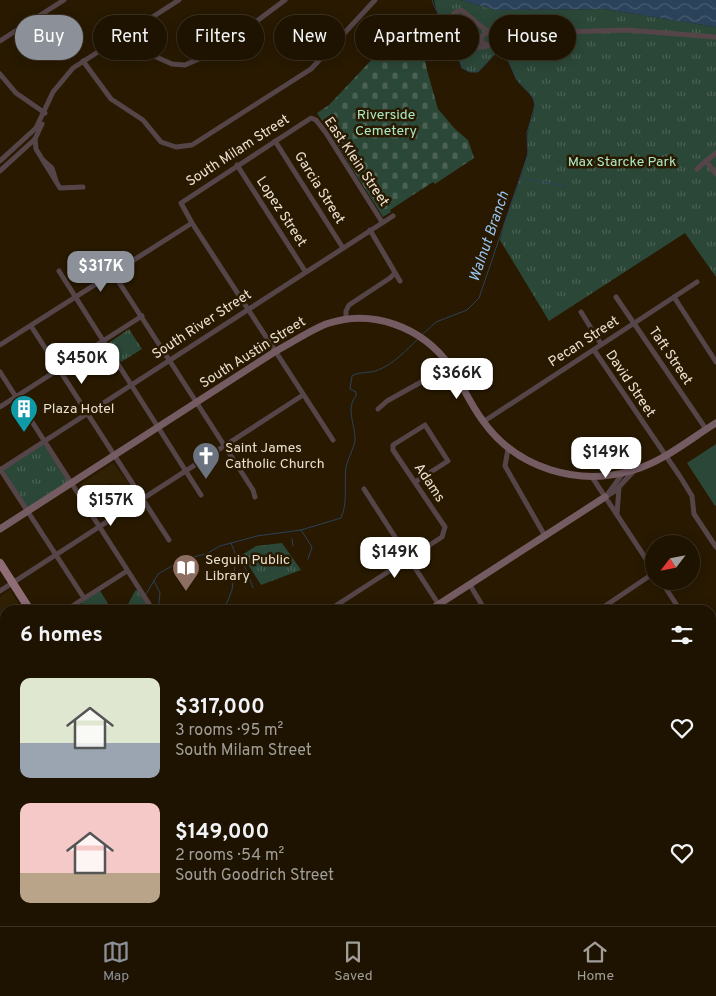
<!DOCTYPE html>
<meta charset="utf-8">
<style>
body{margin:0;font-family:Overpass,sans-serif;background:#2b200f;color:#f1f3f6;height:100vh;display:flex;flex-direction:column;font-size:19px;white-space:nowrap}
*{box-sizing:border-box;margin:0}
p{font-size:16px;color:#a19e99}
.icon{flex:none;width:28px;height:28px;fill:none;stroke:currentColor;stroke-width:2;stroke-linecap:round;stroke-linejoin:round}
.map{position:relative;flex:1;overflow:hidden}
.sheet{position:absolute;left:0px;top:605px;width:716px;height:321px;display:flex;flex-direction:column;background:#1e1300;border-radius:15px 15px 0 0;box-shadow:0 2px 12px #0003,0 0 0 1px #3c3222}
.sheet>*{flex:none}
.hud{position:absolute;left:15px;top:15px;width:686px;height:45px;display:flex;gap:10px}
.needle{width:32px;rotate:238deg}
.buttons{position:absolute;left:645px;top:535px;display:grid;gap:10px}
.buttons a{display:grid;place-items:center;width:55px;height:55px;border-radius:50%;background:#1e1300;box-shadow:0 2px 12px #0003,0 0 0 1px #3c3222;font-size:25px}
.price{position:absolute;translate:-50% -42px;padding:0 11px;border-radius:10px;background:#fff;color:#222;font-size:16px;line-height:32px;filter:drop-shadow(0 1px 2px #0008)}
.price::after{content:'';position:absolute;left:50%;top:30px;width:15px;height:11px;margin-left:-8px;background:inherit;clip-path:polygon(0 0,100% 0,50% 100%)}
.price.selected{background:#8c9099;color:#fff}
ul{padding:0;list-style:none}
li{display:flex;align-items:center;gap:15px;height:125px;padding:0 20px}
li span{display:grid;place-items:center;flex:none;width:140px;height:100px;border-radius:10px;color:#555}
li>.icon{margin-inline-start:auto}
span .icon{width:60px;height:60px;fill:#fffc;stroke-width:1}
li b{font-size:21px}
h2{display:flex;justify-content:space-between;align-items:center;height:60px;padding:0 20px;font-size:21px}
.chip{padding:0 18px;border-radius:22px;background:#1e1300;box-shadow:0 2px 12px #0003,0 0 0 1px #3c3222;font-size:18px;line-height:45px}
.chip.selected{background:#8c9099;color:#fff}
.dock{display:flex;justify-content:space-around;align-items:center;height:70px;border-top:1px solid #3c3222;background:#1e1300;font-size:14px;color:#a19e99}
.dock a{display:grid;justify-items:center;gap:2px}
.dock .selected{color:#8c9099}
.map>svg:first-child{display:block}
.built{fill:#302105}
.grass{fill:url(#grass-tufts)}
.cemetery{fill:url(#cemetery-stones)}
.pitch{fill:#2b4737}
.water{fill:url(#water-waves)}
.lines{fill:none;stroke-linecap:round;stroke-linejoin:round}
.stream{stroke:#2a425a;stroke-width:1}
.street{stroke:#554549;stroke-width:5}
.secondary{stroke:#755c63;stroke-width:7}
.primary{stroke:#8e6d76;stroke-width:8}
.labels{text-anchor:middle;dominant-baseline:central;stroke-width:5;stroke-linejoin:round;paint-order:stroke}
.park-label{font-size:14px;fill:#abe9c4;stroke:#281900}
.street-label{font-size:14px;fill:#ebe1d1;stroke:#281900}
.poi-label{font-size:14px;fill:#ebe1d1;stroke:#281900;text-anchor:start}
.water-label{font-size:15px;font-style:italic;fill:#99c5f4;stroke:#281900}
</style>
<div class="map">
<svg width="716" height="926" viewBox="0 0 716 926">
<defs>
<pattern id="grass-tufts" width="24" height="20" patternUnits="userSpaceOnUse" patternTransform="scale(1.25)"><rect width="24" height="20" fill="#2b4737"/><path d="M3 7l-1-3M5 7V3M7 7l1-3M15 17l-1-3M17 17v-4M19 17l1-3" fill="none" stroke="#4a6153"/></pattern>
<pattern id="cemetery-stones" width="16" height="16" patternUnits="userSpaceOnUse" patternTransform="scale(1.25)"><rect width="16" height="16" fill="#2b4737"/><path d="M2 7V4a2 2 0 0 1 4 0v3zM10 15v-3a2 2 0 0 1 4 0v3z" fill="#4a6153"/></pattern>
<pattern id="water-waves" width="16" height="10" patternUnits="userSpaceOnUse" patternTransform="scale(1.25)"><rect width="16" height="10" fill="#2a425a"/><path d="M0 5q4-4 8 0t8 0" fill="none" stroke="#495d71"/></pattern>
</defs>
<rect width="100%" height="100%" fill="#281900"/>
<g class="built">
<path d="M113,463L133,489L121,496L112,483L87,499L79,485Z"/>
<path d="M10,590L23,610H5V632L0,625V597Z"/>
</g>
<g class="grass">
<path d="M434,0H460L495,10L604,9L716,27V277L685,233L549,321L500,240C507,211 520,184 527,156C529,148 527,140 528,133C529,122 538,109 533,99C530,92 520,86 516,79C510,68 511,56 495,54L478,72H470L462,68L457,53L450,46V39L439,20Z"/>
<path d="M129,329L142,349L121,362L109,343Z"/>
<path d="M45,441L70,484L27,511L1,470Z"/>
<path d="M282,543L301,570L261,585L242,555L256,546Z"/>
<path d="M99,589L112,610H86L80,601Z"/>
<path d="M139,589L153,610H125L135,591Z"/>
</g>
<path class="cemetery" d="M414,15L417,21L427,70L438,109L455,129L468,140L474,158L435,184L433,182L390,210L391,212L383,217L317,113L329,105Z"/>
<path class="pitch" d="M716,444V505L715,506L687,463Z"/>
<path class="water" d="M460,0H716V27L604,9L495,10Z"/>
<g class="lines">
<g class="stream">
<path d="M522,178L565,186"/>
<path d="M423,334L436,322L467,310L479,298L528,154L527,133L535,105L533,97L516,78L509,62L500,55L495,54L478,72H470L462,68L457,53L450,46C453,32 436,14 432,0"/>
<path d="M301,530L312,547L308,559"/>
<path d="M292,539L293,546"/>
<path d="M231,543L235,553"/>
<path d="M237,558L245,567L253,588"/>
<path d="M278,570L290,558"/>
<path d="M154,581L160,593L159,603L161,610"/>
<path d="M146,594L158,574L184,559L206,554L220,546L257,536L301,530L341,518C348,503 344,484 346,467C348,458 353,450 355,441C356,426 345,409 356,396V392L350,389L352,376C360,371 369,374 378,370C394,364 406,350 418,339"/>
<path d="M138,610L144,600"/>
<path d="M224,610L232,590L236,557"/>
<path d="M67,921L70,926"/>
</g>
<g class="street">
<path d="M134,30L154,56L172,64L185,65L215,52L285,0"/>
<path d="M520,31C503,41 469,61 458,33C455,26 453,20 454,13L461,10C474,18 489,39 507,35C514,34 520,30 527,29L564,32L627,30L716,37"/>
<path d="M0,41L64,0"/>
<path d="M489,45L483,44L481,38L485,33H490"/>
<path d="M83,61L111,99L143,120L161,142L176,147L192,145L311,69L375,0"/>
<path d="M0,74L16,93L45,113"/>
<path d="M35,139L36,149L60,188L83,187"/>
<path d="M275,141L343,248"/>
<path d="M716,153L706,161L716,174"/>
<path d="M43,160L52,168L56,181"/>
<path d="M0,161L36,128L53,92L73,68L179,0"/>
<path d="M237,165L305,271"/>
<path d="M697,169L706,161"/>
<path d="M0,171L35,139L42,124"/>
<path d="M370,230L400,281"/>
<path d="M59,271L201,495"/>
<path d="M113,273L253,490L255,497"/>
<path d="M616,297L706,429"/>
<path d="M674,297L716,362"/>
<path d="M581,312L601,344"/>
<path d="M346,319V311L349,305L390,278L395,273"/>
<path d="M31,326L169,540"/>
<path d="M0,345L192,223"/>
<path d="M594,350L681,478L692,496L694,514L716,547"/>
<path d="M0,372L153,610"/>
<path d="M0,407L142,316"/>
<path d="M378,409L387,401L450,366"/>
<path d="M483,422L697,282"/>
<path d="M333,440L192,223L181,203L311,118L316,120L326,133L382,222"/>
<path d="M508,449L505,466L545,536"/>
<path d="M0,469L84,598"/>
<path d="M0,470L393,216"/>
<path d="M592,477L654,571"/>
<path d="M364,489L439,605"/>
<path d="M607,495L623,473"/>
<path d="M605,497L615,491L634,471"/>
<path d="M617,514L619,488"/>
<path d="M661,581L680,610"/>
<path d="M470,585L485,610"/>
<path d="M0,591L303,395"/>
<path d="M66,610L127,571"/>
<path d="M329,610L442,537L445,527L393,450V445L425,425L448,461L415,482"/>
<path d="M599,610L654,573"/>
<path d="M0,653L5,649"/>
<path d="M711,656L716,663"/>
<path d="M0,658L5,666"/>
<path d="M711,705L716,708"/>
<path d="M0,710L5,707"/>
<path d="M711,737L716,734"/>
<path d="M0,816L5,813"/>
<path d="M711,831L716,828"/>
<path d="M0,838L5,846"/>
<path d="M711,863L716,862"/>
<path d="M125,921L128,926"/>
<path d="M187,921L190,926"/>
<path d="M287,921L290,926"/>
<path d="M431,921L434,926"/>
<path d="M502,921L505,926"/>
<path d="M567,921L570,926"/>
<path d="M670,921L673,926"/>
<path d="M700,921L702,926"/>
<path d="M93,926L100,921"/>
<path d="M171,926L178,921"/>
<path d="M336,926L344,921"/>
<path d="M552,926L559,921"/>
</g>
<g class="secondary">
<path d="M0,529L276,351C293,342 309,331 326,324C372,308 422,327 450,366C462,384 470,404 483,421C517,469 579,487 634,470C664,461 690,439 716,423"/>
<path d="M430,610L605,497"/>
<path d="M0,753L5,761"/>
<path d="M0,882L5,879"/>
</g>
<g class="primary">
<path d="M0,563L30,610"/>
<path d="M224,921L226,926"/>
</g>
</g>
<defs>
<symbol id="building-pin" viewBox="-11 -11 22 30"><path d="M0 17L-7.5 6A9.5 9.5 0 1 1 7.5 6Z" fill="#0f9aa8" stroke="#281900"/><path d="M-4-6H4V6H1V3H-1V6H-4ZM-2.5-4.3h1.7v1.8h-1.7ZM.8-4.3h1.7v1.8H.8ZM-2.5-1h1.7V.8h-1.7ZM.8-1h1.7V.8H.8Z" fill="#fff"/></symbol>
<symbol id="church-pin" viewBox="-11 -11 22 30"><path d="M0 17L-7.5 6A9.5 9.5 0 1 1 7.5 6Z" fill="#6b7280" stroke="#281900"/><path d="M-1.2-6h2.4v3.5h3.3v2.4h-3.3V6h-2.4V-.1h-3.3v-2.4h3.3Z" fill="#fff"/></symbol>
<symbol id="library-pin" viewBox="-11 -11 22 30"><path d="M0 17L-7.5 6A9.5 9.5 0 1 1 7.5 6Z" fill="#8d6e63" stroke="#281900"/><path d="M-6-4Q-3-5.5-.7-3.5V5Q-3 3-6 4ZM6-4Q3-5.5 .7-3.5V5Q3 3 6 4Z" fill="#fff"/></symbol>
</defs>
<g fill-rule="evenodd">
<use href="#building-pin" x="8" y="393" width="32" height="43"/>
<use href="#church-pin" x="190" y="440" width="32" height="43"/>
<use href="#library-pin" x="170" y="552" width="32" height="43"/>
</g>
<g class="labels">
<g class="park-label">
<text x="386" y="115">Riverside<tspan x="386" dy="16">Cemetery</tspan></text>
<text x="622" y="162">Max Starcke Park</text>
</g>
<g class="street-label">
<text transform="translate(238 151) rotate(-33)">South Milam Street</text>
<text transform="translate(356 162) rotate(56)">East Klein Street</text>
<text transform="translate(319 188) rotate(58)">Garcia Street</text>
<text transform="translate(281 212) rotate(57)">Lopez Street</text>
<text transform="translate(202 325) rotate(-33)">South River Street</text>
<text transform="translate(584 342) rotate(-33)">Pecan Street</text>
<text transform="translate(253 353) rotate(-32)">South Austin Street</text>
<text transform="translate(670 356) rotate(56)">Taft Street</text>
<text transform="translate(630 384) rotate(56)">David Street</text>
<text transform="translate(429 483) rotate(56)">Adams</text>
</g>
<g class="poi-label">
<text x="43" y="409">Plaza Hotel</text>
<text x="225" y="448">Saint James<tspan x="225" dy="16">Catholic Church</tspan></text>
<text x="205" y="560">Seguin Public<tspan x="205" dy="16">Library</tspan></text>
</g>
<g class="water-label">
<text transform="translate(490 237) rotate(-71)">Walnut Branch</text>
</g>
</g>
</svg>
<div class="buttons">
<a><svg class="needle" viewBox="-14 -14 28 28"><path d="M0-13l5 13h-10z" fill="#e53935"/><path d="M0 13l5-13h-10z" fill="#a19e99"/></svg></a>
</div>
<b class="price selected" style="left:101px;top:293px">$317K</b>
<b class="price" style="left:82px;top:385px">$450K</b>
<b class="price" style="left:457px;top:400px">$366K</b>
<b class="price" style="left:606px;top:479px">$149K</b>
<b class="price" style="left:111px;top:527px">$157K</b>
<b class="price" style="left:395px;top:579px">$149K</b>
<div class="hud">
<a class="chip selected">Buy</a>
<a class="chip">Rent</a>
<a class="chip">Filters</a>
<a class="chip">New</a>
<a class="chip">Apartment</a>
<a class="chip">House</a>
</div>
<section class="sheet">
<h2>6 homes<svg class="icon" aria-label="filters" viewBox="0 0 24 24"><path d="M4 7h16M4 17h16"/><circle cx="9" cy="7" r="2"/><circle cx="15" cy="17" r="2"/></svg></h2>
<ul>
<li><span style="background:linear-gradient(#dfe7d0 65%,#9aa5b1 0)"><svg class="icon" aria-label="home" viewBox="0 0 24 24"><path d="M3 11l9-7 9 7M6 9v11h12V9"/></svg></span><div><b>$317,000</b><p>3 rooms · 95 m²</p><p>South Milam Street</p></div><svg class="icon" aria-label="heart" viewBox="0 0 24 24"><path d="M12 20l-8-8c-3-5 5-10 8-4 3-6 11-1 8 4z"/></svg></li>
<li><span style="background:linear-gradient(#f6c9c9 70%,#b9a48a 0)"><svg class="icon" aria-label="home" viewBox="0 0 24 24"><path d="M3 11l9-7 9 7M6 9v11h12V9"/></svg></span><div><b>$149,000</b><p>2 rooms · 54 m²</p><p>South Goodrich Street</p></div><svg class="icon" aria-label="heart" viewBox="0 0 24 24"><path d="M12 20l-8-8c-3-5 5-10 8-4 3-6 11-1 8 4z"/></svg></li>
</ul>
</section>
</div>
<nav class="dock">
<a class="selected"><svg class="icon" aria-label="map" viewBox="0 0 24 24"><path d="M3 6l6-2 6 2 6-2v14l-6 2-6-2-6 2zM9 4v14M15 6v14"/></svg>Map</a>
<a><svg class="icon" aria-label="saved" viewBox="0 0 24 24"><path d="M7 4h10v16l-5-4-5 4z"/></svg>Saved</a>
<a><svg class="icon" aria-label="home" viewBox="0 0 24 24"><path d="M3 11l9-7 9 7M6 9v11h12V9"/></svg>Home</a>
</nav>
